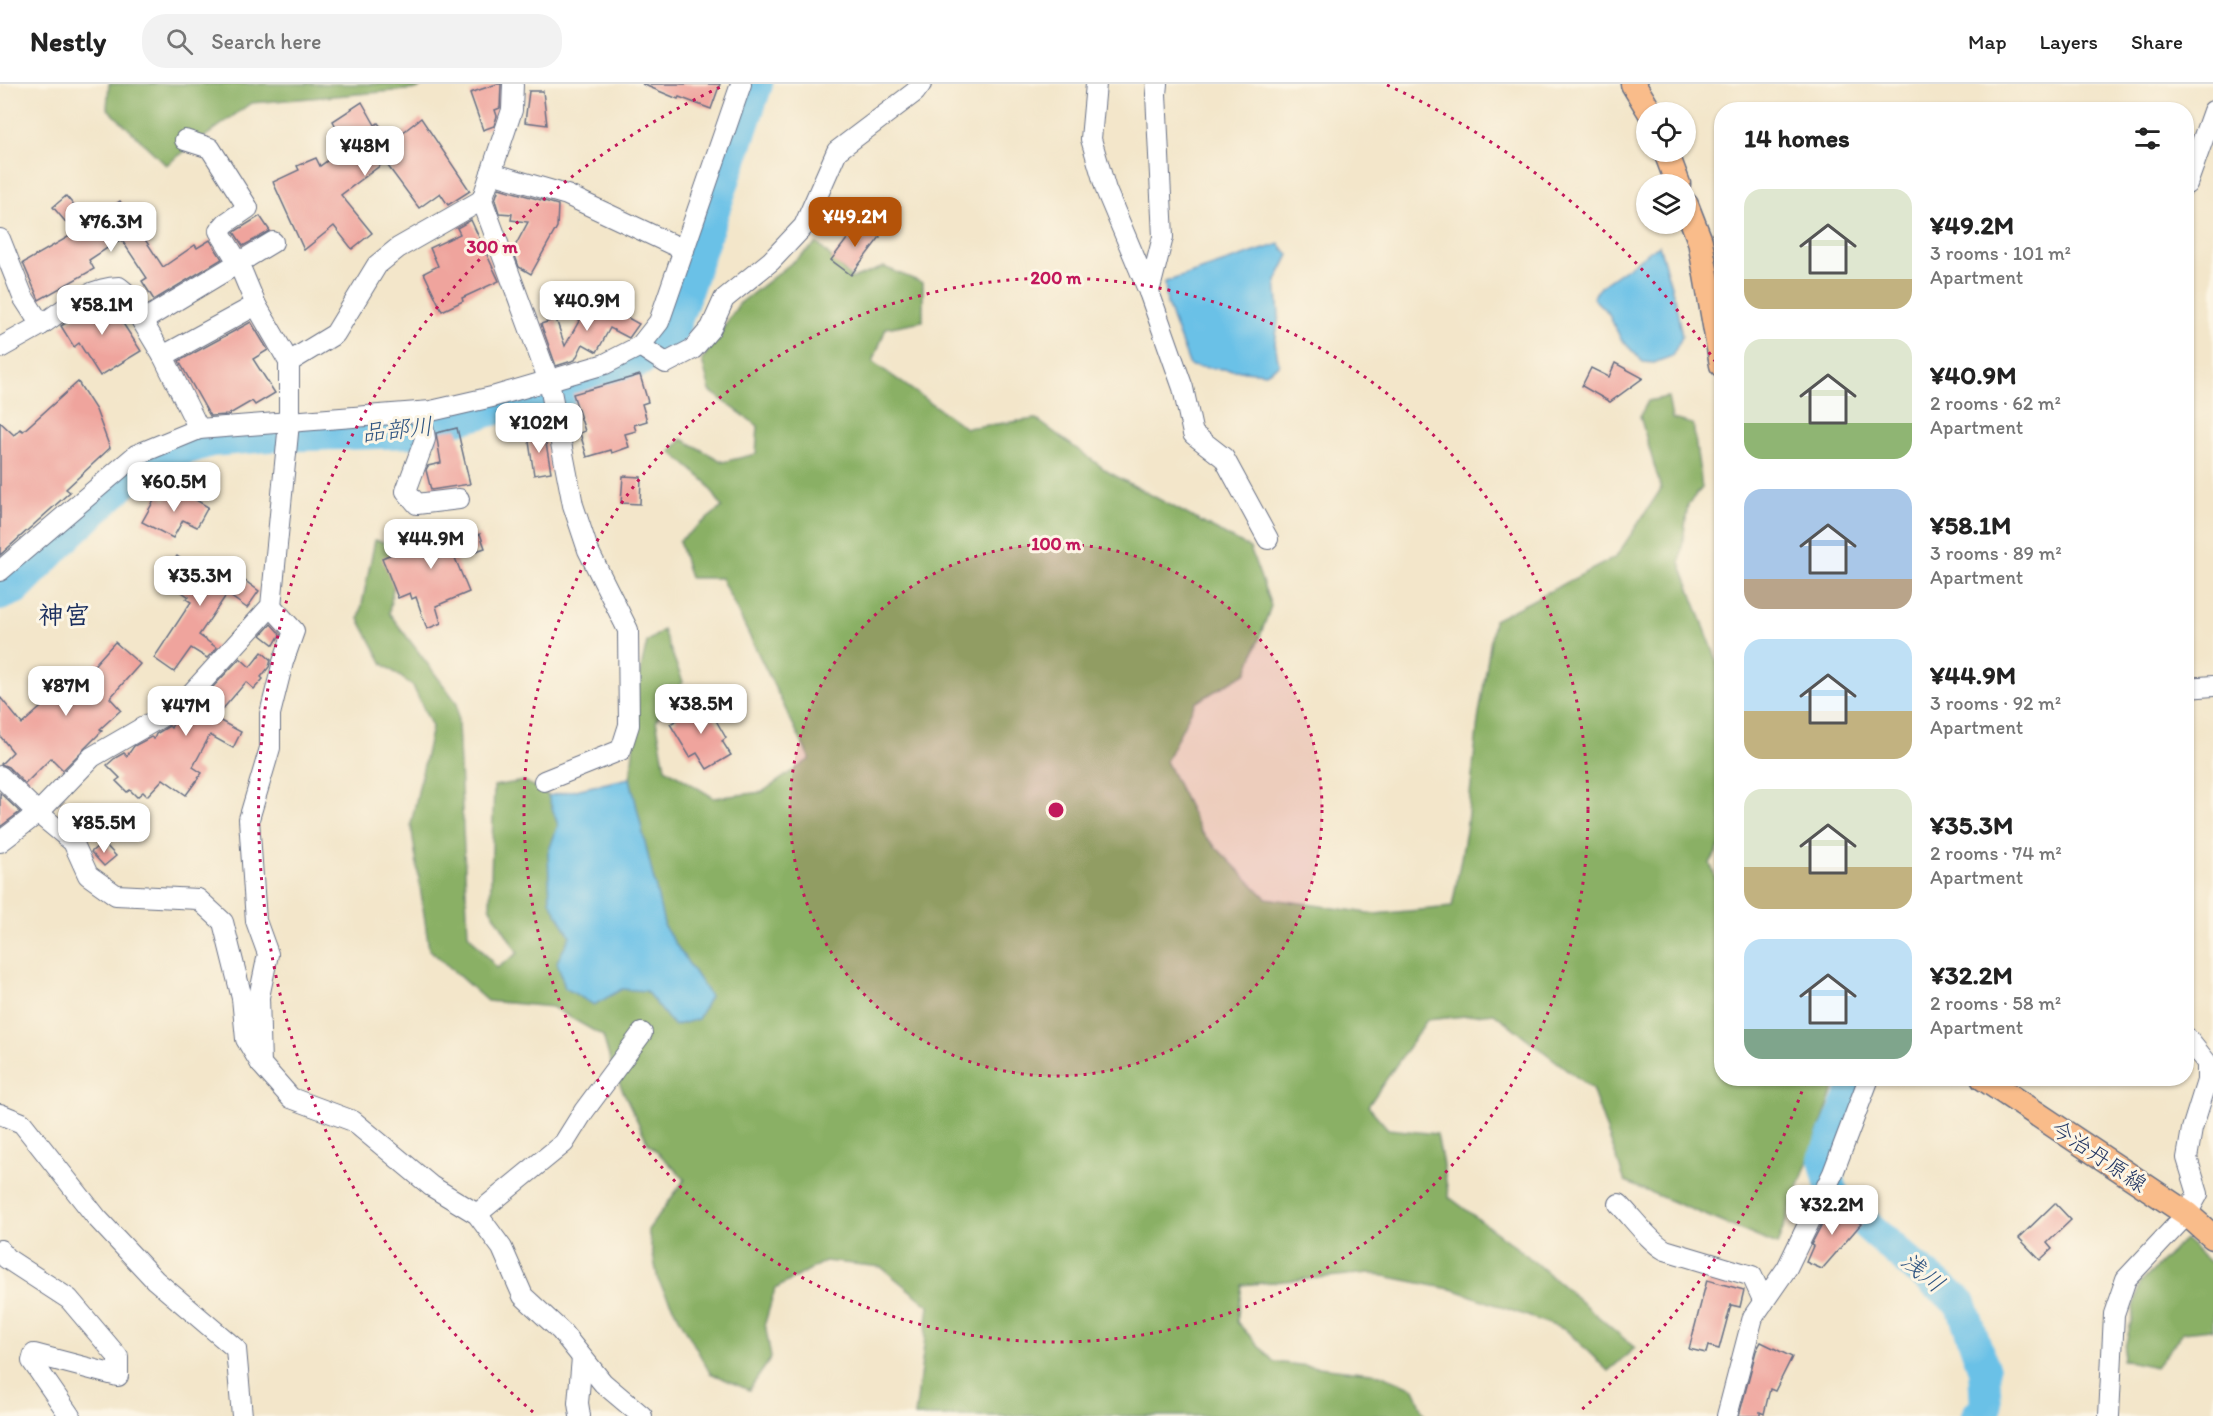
<!DOCTYPE html>
<meta charset="utf-8">
<style>
body{margin:0;font-family:Itim,"Klee One",sans-serif;background:#f2f2f2;color:#222;height:100vh;display:flex;flex-direction:column;font-size:22px;white-space:nowrap}
*{box-sizing:border-box;margin:0}
p{font-size:20px;color:#767676}
.icon{flex:none;width:33px;height:33px;fill:none;stroke:currentColor;stroke-width:2;stroke-linecap:round;stroke-linejoin:round}
.map{position:relative;flex:1;overflow:hidden}
.drawer{position:absolute;left:1714px;top:18px;width:480px;height:984px;display:flex;flex-direction:column;background:#fff;border-radius:24px;box-shadow:0 2px 4px #0004}
.drawer>*{flex:none}
.controls{position:absolute;left:1636px;top:18px;display:grid;gap:12px}
.controls a{display:grid;place-items:center;width:60px;height:60px;border-radius:50%;background:#fff;box-shadow:0 2px 4px #0004;font-size:30px}
.price{position:absolute;translate:-50% -51px;padding:0 14px;border-radius:12px;background:#fff;color:#222;font-size:20px;line-height:39px;filter:drop-shadow(0 2px 3px #0008)}
.price::after{content:'';position:absolute;left:50%;top:36px;width:18px;height:14px;margin-left:-9px;background:inherit;clip-path:polygon(0 0,100% 0,50% 100%)}
.price.on{background:#b45309;color:#fff}
ul{padding:0;list-style:none}
li{display:flex;align-items:center;gap:18px;height:150px;padding:0 30px}
li span{display:grid;place-items:center;flex:none;width:168px;height:120px;border-radius:18px;color:#555}
li>.icon{margin-inline-start:auto}
span .icon{width:72px;height:72px;fill:#fffc;stroke-width:1}
li b{font-size:26px}
h2{display:flex;justify-content:space-between;align-items:center;height:72px;padding:0 30px;font-size:26px}
header{display:flex;align-items:center;gap:36px;box-sizing:border-box;height:84px;padding:0 30px;background:#fff;border-bottom:2px solid #e0e0e0}
header strong{font-size:28px}
nav{display:flex;gap:33px;margin-inline-start:auto;font-size:21px}
.search{width:420px;height:54px;background:#f2f2f2;display:flex;align-items:center;gap:15px;box-sizing:border-box;padding:0 21px;border-radius:24px;color:#767676;font-size:22px}
.map>svg:first-child{display:block}
.forest{fill:#8ab065;stroke:#527062;stroke-width:1.5}
.water{fill:#6ac1e7;stroke:#4278a2;stroke-width:1.5}
.lines{fill:none;stroke-linecap:round;stroke-linejoin:round}
.river{stroke:#6ac1e7;stroke-width:32}
.building{fill:#efa49d}
.minor-casing{stroke:#676f84;stroke-width:22}
.major-casing{stroke:#676f84;stroke-width:27}
.minor{stroke:#fff;stroke-width:20}
.major{stroke:#f9bc8a;stroke-width:24}
.ring{fill:none;stroke:#c2185b;stroke-width:3;stroke-dasharray:3 6}
.labels{text-anchor:middle;dominant-baseline:central;stroke-width:6;stroke-linejoin:round;paint-order:stroke}
.street-label{font-size:22px;fill:#1b2f5e;stroke:#fcf5e5}
.water-label{font-size:24px;font-style:italic;fill:#2f5480;stroke:#fcf5e5}
.quarter-label{font-size:26px;font-weight:bold;fill:#1b2f5e;stroke:#fcf5e5}
.centre{fill:#c2185b;stroke:#fcf5e5;stroke-width:3}
.ring-label{font-size:18px;text-anchor:middle;font-weight:bold;fill:#c2185b;stroke:#fcf5e5;stroke-width:6;stroke-linejoin:round;paint-order:stroke}
</style>
<header>
<strong>Nestly</strong>
<div class="search"><svg class="icon" aria-label="search" viewBox="0 0 24 24"><circle cx="10" cy="10" r="6"/><path d="M15 15l6 6"/></svg>Search here</div>
<nav><a>Map</a><a>Layers</a><a>Share</a></nav>
</header>
<div class="map">
<svg width="2213" height="1332" viewBox="0 0 2213 1332">
<rect width="100%" height="100%" fill="#fcf5e5"/>
<filter id="ink" filterUnits="userSpaceOnUse"><feTurbulence type="fractalNoise" baseFrequency=".0167" numOctaves="2"/><feDisplacementMap in="SourceGraphic" scale="12" xChannelSelector="R" yChannelSelector="G"/><feConvolveMatrix kernelMatrix="1 2 1 2 8 2 1 2 1" color-interpolation-filters="sRGB"/></filter>
<filter id="wash" filterUnits="userSpaceOnUse"><feTurbulence type="fractalNoise" baseFrequency=".008" numOctaves="4" result="noise"/><feDisplacementMap in="SourceGraphic" scale="24" xChannelSelector="R" yChannelSelector="G"/><feGaussianBlur stdDeviation="1.35" result="paint"/><feColorMatrix in="noise" values="0 0 0 0 0 0 0 0 0 0 0 0 0 0 0 0 0 1.4 0 .05"/><feComposite in="paint" operator="in"/></filter>
<g filter="url(#wash)">
<rect width="100%" height="100%" fill="#f3e6ca"/>
<g class="forest">
<path d="M109,0H424L418,5L251,19L166,81L107,24Z"/>
<path d="M817,159L852,195L884,183L923,199V237L886,244L873,278L966,344L1036,335L1110,389L1250,464L1271,522L1247,588L1195,619L1166,677L1201,748L1266,814L1375,830L1452,823L1466,747L1478,637L1494,536L1616,473L1661,405L1640,332L1648,317L1668,313L1672,335L1693,340L1702,404L1688,420L1680,479L1722,590V759L1710,779L1722,812V994L1838,995L1777,1161L1625,1098L1592,1005L1494,929L1427,936L1368,1022L1388,1045L1437,1050L1449,1113L1525,1170L1635,1264L1608,1287L1566,1246L1455,1206L1369,1189L1242,1201L1237,1238L1274,1278L1380,1290L1414,1304L1425,1332H915L929,1222L881,1183L825,1177L775,1205L765,1239L771,1274L749,1306L710,1289L658,1196L648,1146L685,1095L648,1059L613,986L603,952L552,923L487,917L429,865L411,740L432,643L413,602L383,580L359,535L375,456L400,462L389,529L457,619L468,850L497,884L518,869L490,824L494,702L524,697L570,724L625,742L633,668L636,606L647,558L663,546L683,598L656,636L665,684L714,714L762,708L810,675L721,494H690L679,457L722,423L706,398L671,368L682,355L723,378L756,370L758,342L710,307L702,276L739,220Z"/>
<path d="M2184,1155L2213,1181V1246L2211,1245L2183,1248L2156,1283L2122,1276L2140,1200Z"/>
</g>
<g class="water">
<path d="M1279,160L1289,171L1276,197L1279,231L1275,259L1279,281L1266,289L1190,282L1167,220L1165,198Z"/>
<path d="M1659,161L1675,216L1682,253L1672,272L1654,279L1643,278L1621,255L1608,229L1593,214L1600,203Z"/>
<path d="M630,694L665,844L710,912L698,935L674,942L646,907L622,905L594,921L565,904L557,878L570,852L550,817L548,769L558,741L548,712Z"/>
</g>
<g class="lines">
<g class="river">
<path d="M0,511L15,505L71,448L133,391L173,369L211,357L269,352L417,348L446,338L541,314L629,284L665,260L672,249L757,0"/>
<path d="M1859,994L1824,1075L1833,1111L1912,1181L1961,1219L1984,1286L1986,1325L1977,1332"/>
</g>
</g>
<g id="blocks">
<g class="building">
<path d="M497,0H501L500,24L495,26L497,32L494,42L483,46L470,9Z"/>
<path d="M642,0H720L711,25L679,13L678,15Z"/>
<path d="M529,7H543L547,41L525,38Z"/>
<path d="M362,18L375,41L378,39L392,57L421,34L470,107L448,121L440,109L419,124L385,78L341,111L372,149L352,165L334,142L304,166L273,98L299,86L297,82L316,74L320,82L346,63L333,37Z"/>
<path d="M499,104L558,121L557,143L531,190L519,183L513,166L528,138L511,136L512,130L499,129L495,116Z"/>
<path d="M66,112L88,138L120,117L163,183L195,161L197,164L210,156L222,175L154,216L142,197L147,194L121,155L89,176L94,185L39,216L23,179L75,149L53,123Z"/>
<path d="M260,132L270,147L243,162L234,148Z"/>
<path d="M471,136L499,197L462,214L463,217L442,227L424,189L438,182L430,164L460,150L457,144Z"/>
<path d="M860,138L880,153L851,191L831,176Z"/>
<path d="M592,214L639,240L629,254L610,244L597,268L583,260L575,276L556,282L541,240L556,235L565,262Z"/>
<path d="M110,216L113,217L122,227L125,232L120,235L141,267L100,292L79,259L74,263L61,242L92,222Z"/>
<path d="M251,238L268,266L253,275L275,309L255,321L252,317L228,331L210,332L179,277Z"/>
<path d="M1615,279L1643,294L1610,318L1582,302L1591,284L1609,293Z"/>
<path d="M640,291L648,318L642,320L647,337L634,341L636,347L625,350L629,363L612,369L611,366L587,373L580,349L585,347L573,310Z"/>
<path d="M78,298L96,326L110,364L66,405L70,408L0,471V338L14,351L20,345L23,347Z"/>
<path d="M457,344L470,400L431,406L426,386L428,382L441,379L436,349Z"/>
<path d="M544,348L551,388L534,391L528,351Z"/>
<path d="M623,392L641,393L640,420L621,419Z"/>
<path d="M170,407L184,414L186,410L208,423L197,443L183,436L173,454L142,438L157,411L166,416Z"/>
<path d="M441,438L450,460L480,450L485,464L455,474L469,508L436,522L441,539L427,545L416,513L412,515L410,509L398,514L382,474L411,462L406,452Z"/>
<path d="M177,472L204,491L215,475L259,507L247,524L227,510L199,551L217,564L207,574L191,564L174,588L154,574L191,518L186,515L189,513L162,494Z"/>
<path d="M271,540L280,550L274,561L261,551Z"/>
<path d="M115,558L140,580L110,614L121,626L100,645L102,647L63,686L51,674L25,700L8,683L1,680L13,668L0,652V613L22,640L84,585L87,589Z"/>
<path d="M262,568L271,576L269,583L261,593L263,595L254,605L246,598L215,634L241,648L233,664L210,651L193,683L202,689L186,711L163,695L147,712L143,708L137,713L130,706L127,708L116,697L120,694L107,681L115,674L124,669L127,672L134,662L151,653L154,655L156,650L169,642L171,644L173,640L186,632L240,574L250,583Z"/>
<path d="M699,619L709,636L714,633L726,654L722,657L731,671L707,685L697,669L690,673L670,640L677,636L674,631L690,621L692,624Z"/>
<path d="M0,709L20,728L0,743Z"/>
<path d="M103,758L116,772L104,782L91,768Z"/>
<path d="M2055,1119L2071,1136L2047,1159L2052,1165L2040,1176L2019,1154Z"/>
<path d="M1838,1120L1861,1140L1822,1185L1806,1178L1813,1162L1811,1161L1824,1136Z"/>
<path d="M1707,1196L1744,1206L1740,1223L1731,1221L1719,1265L1708,1262L1706,1269L1689,1265Z"/>
<path d="M1761,1258L1792,1273L1775,1307L1770,1305L1764,1330L1760,1328V1332H1739L1756,1267Z"/>
</g>
</g>
</g>
<g filter="url(#ink)">
<use href="#blocks" fill-opacity="0" stroke="#676f84" stroke-width="1.5"/>
<g class="lines">
<defs>
<g id="minor">
<path d="M513,0L512,26L482,116L549,297L573,421L588,466L628,546L629,641L621,666L544,697"/>
<path d="M1096,0L1091,55L1106,106L1149,208"/>
<path d="M1157,0L1156,10L1163,153L1149,208L1183,304L1193,350L1224,374L1268,455"/>
<path d="M491,89L567,111L684,166"/>
<path d="M2187,100L2213,27"/>
<path d="M0,155L23,213L41,241C67,224 87,204 119,203L124,207L163,272L199,345"/>
<path d="M142,237L273,158"/>
<path d="M640,262L666,279L693,265L711,244L724,215L771,177L804,142L837,67L915,8L921,0"/>
<path d="M0,264L41,241"/>
<path d="M163,272L256,221"/>
<path d="M289,278L335,250L377,181L398,164L482,116"/>
<path d="M421,328L425,355L406,407L417,420L459,415"/>
<path d="M0,487L136,371L199,345L431,327L492,313L605,280L640,262L659,238L741,0"/>
<path d="M2187,604L2213,602"/>
<path d="M0,692L38,729L73,758L88,791L116,811L198,815L223,838L242,914L246,955L261,980L291,1014L353,1037L431,1102L477,1130L502,1164L523,1212L561,1247L603,1299L642,1332"/>
<path d="M0,758L38,729L92,673L180,622L271,522L289,339V278L256,221L238,178L219,147L226,139L248,124L210,64L185,56"/>
<path d="M261,980L259,913L268,870L256,837L249,735L270,664V630L283,578L294,547L271,522"/>
<path d="M0,1030L22,1039L97,1134L155,1196L236,1265L242,1332"/>
<path d="M1619,1120C1633,1134 1649,1157 1665,1166L1752,1192L1764,1218"/>
<path d="M477,1130L564,1059L584,1027L642,949"/>
<path d="M0,1166L6,1174L69,1215L118,1273V1292L34,1270L32,1277L70,1332"/>
<path d="M580,1332L578,1319L582,1274"/>
<path d="M1727,1332L1753,1233L1787,1184L1833,1089L1869,994"/>
<path d="M2109,1332L2114,1230L2126,1195L2187,1130L2198,1110L2187,1074L2192,1045L2207,997V979L2187,954"/>
</g>
<g id="major">
<path d="M1633,0L1650,28"/>
<path d="M1666,68L1678,100"/>
<path d="M1686,121L1700,157L1722,281"/>
<path d="M1983,994L2187,1130L2213,1153"/>
</g>
</defs>
<use href="#minor" class="minor-casing"/>
<use href="#major" class="major-casing"/>
<use href="#minor" class="minor"/>
<use href="#major" class="major"/>
</g>
</g>
<circle cx="1056" cy="726" r="266" fill="#c2185b" fill-opacity=".12"/>
<g class="ring">
<circle cx="1056" cy="726" r="266"/>
<circle cx="1056" cy="726" r="532"/>
<path d="M1805 999A797 797 0 0 1 1579 1328M533 1328A797 797 0 0 1 725 1M1387 1A797 797 0 0 1 1721 286"/>
</g>
<g class="labels">
<g class="street-label">
<text transform="translate(2099 1072) rotate(34)">今治丹原線</text>
</g>
<g class="water-label">
<text transform="translate(397 345) rotate(-6)">品部川</text>
<text transform="translate(1923 1188) rotate(39)">浅川</text>
</g>
<g class="quarter-label">
<text x="64" y="531">神宮</text>
</g>
</g>
<circle cx="1056" cy="726" r="9" class="centre"/>
<g class="ring-label">
<text x="492" y="169">300 m</text>
<text x="1056" y="200">200 m</text>
<text x="1056" y="466">100 m</text>
</g>
</svg>
<div class="controls">
<a><svg class="icon" aria-label="locate" viewBox="0 0 24 24"><circle cx="12" cy="12" r="6"/><path d="M12 2v4M12 18v4M2 12h4M18 12h4"/></svg></a>
<a><svg class="icon" aria-label="layers" viewBox="0 0 24 24"><path d="M12 4l9 5-9 5-9-5zM3 14l9 5 9-5"/></svg></a>
</div>
<b class="price" style="left:365px;top:93px">¥48M</b>
<b class="price on" style="left:855px;top:164px">¥49.2M</b>
<b class="price" style="left:111px;top:169px">¥76.3M</b>
<b class="price" style="left:587px;top:248px">¥40.9M</b>
<b class="price" style="left:102px;top:252px">¥58.1M</b>
<b class="price" style="left:539px;top:370px">¥102M</b>
<b class="price" style="left:174px;top:429px">¥60.5M</b>
<b class="price" style="left:431px;top:486px">¥44.9M</b>
<b class="price" style="left:200px;top:523px">¥35.3M</b>
<b class="price" style="left:66px;top:633px">¥87M</b>
<b class="price" style="left:701px;top:651px">¥38.5M</b>
<b class="price" style="left:186px;top:653px">¥47M</b>
<b class="price" style="left:104px;top:770px">¥85.5M</b>
<b class="price" style="left:1832px;top:1152px">¥32.2M</b>
<section class="drawer">
<h2>14 homes<svg class="icon" aria-label="filters" viewBox="0 0 24 24"><path d="M4 7h16M4 17h16"/><circle cx="9" cy="7" r="2"/><circle cx="15" cy="17" r="2"/></svg></h2>
<ul>
<li><span style="background:linear-gradient(#dfe7d0 75%,#c2b280 0)"><svg class="icon" aria-label="home" viewBox="0 0 24 24"><path d="M3 11l9-7 9 7M6 9v11h12V9"/></svg></span><div><b>¥49.2M</b><p>3 rooms · 101 m²</p><p>Apartment</p></div></li>
<li><span style="background:linear-gradient(#dfe7d0 70%,#8fb573 0)"><svg class="icon" aria-label="home" viewBox="0 0 24 24"><path d="M3 11l9-7 9 7M6 9v11h12V9"/></svg></span><div><b>¥40.9M</b><p>2 rooms · 62 m²</p><p>Apartment</p></div></li>
<li><span style="background:linear-gradient(#a9c7e8 75%,#b9a48a 0)"><svg class="icon" aria-label="home" viewBox="0 0 24 24"><path d="M3 11l9-7 9 7M6 9v11h12V9"/></svg></span><div><b>¥58.1M</b><p>3 rooms · 89 m²</p><p>Apartment</p></div></li>
<li><span style="background:linear-gradient(#bfe0f5 60%,#c2b280 0)"><svg class="icon" aria-label="home" viewBox="0 0 24 24"><path d="M3 11l9-7 9 7M6 9v11h12V9"/></svg></span><div><b>¥44.9M</b><p>3 rooms · 92 m²</p><p>Apartment</p></div></li>
<li><span style="background:linear-gradient(#dfe7d0 65%,#c2b280 0)"><svg class="icon" aria-label="home" viewBox="0 0 24 24"><path d="M3 11l9-7 9 7M6 9v11h12V9"/></svg></span><div><b>¥35.3M</b><p>2 rooms · 74 m²</p><p>Apartment</p></div></li>
<li><span style="background:linear-gradient(#bfe0f5 75%,#7fa58c 0)"><svg class="icon" aria-label="home" viewBox="0 0 24 24"><path d="M3 11l9-7 9 7M6 9v11h12V9"/></svg></span><div><b>¥32.2M</b><p>2 rooms · 58 m²</p><p>Apartment</p></div></li>
</ul>
</section>
</div>
